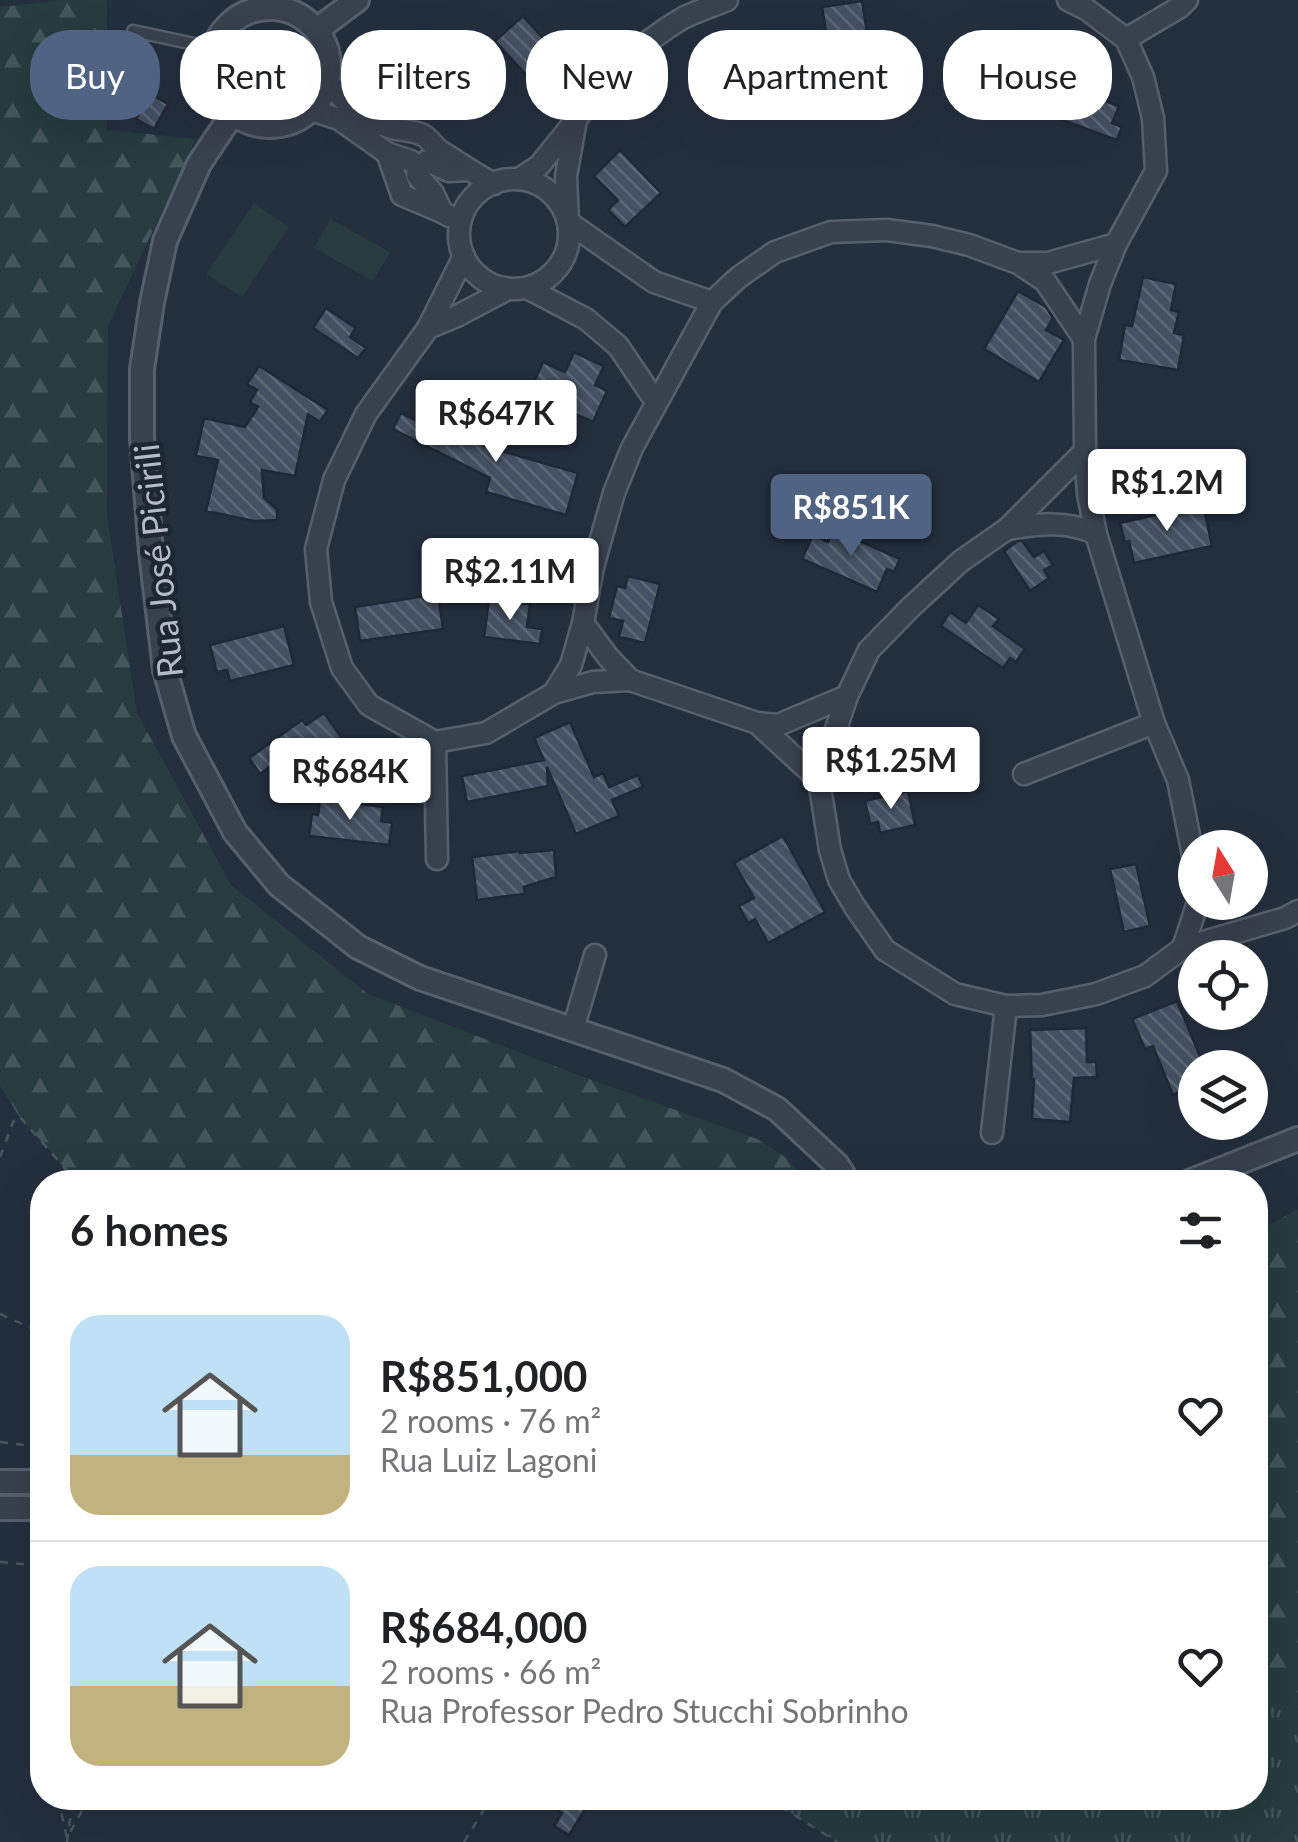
<!DOCTYPE html>
<meta charset="utf-8">
<style>
body{margin:0;font-family:Lato,sans-serif;background:#f2f2f2;color:#202124;height:100vh;display:flex;flex-direction:column;font-size:38px;white-space:nowrap}
*{box-sizing:border-box;margin:0}
p{font-size:32px;color:#757577}
.icon{flex:none;width:55px;height:55px;fill:none;stroke:currentColor;stroke-width:2;stroke-linecap:round;stroke-linejoin:round}
.map{position:relative;flex:1;overflow:hidden}
.drawer{position:absolute;left:30px;top:1170px;width:1238px;height:640px;display:flex;flex-direction:column;background:#fff;border-radius:40px;box-shadow:0 10px 40px #0002}
.drawer>*{flex:none}
.guide{position:absolute;left:30px;top:30px;width:1240px;height:90px;display:flex;gap:20px}
.needle{width:65px;rotate:349deg}
.controls{position:absolute;left:1178px;top:830px;display:grid;gap:20px}
.controls a{display:grid;place-items:center;width:90px;height:90px;border-radius:50%;background:#fff;box-shadow:0 10px 40px #0002;font-size:50px}
.price{position:absolute;translate:-50% -85px;padding:0 22px;border-radius:10px;background:#fff;color:#222;font-size:32px;line-height:65px;filter:drop-shadow(0 2px 5px #0008)}
.price::after{content:'';position:absolute;left:50%;top:60px;width:30px;height:22px;margin-left:-15px;background:inherit;clip-path:polygon(0 0,100% 0,50% 100%)}
.price.current{background:#506383;color:#fff}
ul{padding:0;list-style:none}
li{display:flex;align-items:center;gap:30px;height:250px;padding:0 40px}
li+li{border-top:2px solid #e0e0e0}
li span{display:grid;place-items:center;flex:none;width:280px;height:200px;border-radius:30px;color:#555}
li>.icon{margin-inline-start:auto}
span .icon{width:120px;height:120px;fill:#fffc;stroke-width:1}
li b{font-size:42px}
h2{display:flex;justify-content:space-between;align-items:center;height:120px;padding:0 40px;font-size:42px}
.chip{padding:0 35px;border-radius:40px;background:#fff;box-shadow:0 10px 40px #0002;font-size:35px;line-height:90px}
.chip.current{background:#506383;color:#fff}
.map>svg:first-child{display:block}
.grass{fill:url(#grass-tufts)}
.forest{fill:url(#forest-firs)}
.garden{fill:#263c3f}
.building{fill:url(#building-back-hatch);stroke:#1f2835;stroke-width:2.5}
.lines{fill:none;stroke-linecap:round;stroke-linejoin:round}
.service-casing{stroke:#565f6c;stroke-width:15}
.minor-casing{stroke:#565f6c;stroke-width:25}
.tertiary-casing{stroke:#565f6c;stroke-width:28}
.path{stroke:#44595c;stroke-width:2.5;stroke-dasharray:8 8;stroke-linecap:butt}
.service{stroke:#38414e;stroke-width:10}
.minor{stroke:#38414e;stroke-width:20}
.tertiary{stroke:#38414e;stroke-width:22}
.labels{text-anchor:middle;dominant-baseline:central;stroke-width:9;stroke-linejoin:round;paint-order:stroke}
.street-label{font-size:35px;fill:#b4bcc9;stroke:#1d2633}
</style>
<div class="map">
<svg width="1298" height="1842" viewBox="0 0 1298 1842">
<defs>
<pattern id="grass-tufts" width="24" height="20" patternUnits="userSpaceOnUse" patternTransform="scale(2.5)"><rect width="24" height="20" fill="#263c3f"/><path d="M3 7l-1-3M5 7V3M7 7l1-3M15 17l-1-3M17 17v-4M19 17l1-3" fill="none" stroke="#435659"/></pattern>
<pattern id="forest-firs" width="22" height="20" patternUnits="userSpaceOnUse" patternTransform="scale(2.5)"><rect width="22" height="20" fill="#263c3f"/><path d="M5 1l3.5 6h-7zM16 11l3.5 6h-7z" fill="#435659"/></pattern>
<pattern id="building-back-hatch" width="6" height="6" patternUnits="userSpaceOnUse" patternTransform="scale(2.5)"><rect width="6" height="6" fill="#455162"/><path d="M-1 5l2 2M0 0l6 6M5-1l2 2" fill="none" stroke="#5d6877"/></pattern>
</defs>
<rect width="100%" height="100%" fill="#242f3e"/>
<path class="grass" d="M1255,1677L1298,1710V1842H837L767,1798H1255Z"/>
<g class="forest">
<path d="M62,0H107V130L196,139L108,326L107,516L137,713L231,885L368,994L578,1075L757,1139L784,1156L809,1182H77L19,1116L0,1086V7Z"/>
<path d="M1298,1209V1710L1255,1677V1233Z"/>
</g>
<g class="garden">
<path d="M254,203L289,227L242,297L206,274Z"/>
<path d="M330,219L390,252L373,281L314,248Z"/>
</g>
<g class="building">
<path d="M862,1L870,51L830,57L822,7Z"/>
<path d="M523,16L558,55L530,79L495,41Z"/>
<path d="M1069,75L1106,89L1102,100L1119,106L1112,123L1122,127L1117,140L1054,117Z"/>
<path d="M150,94L168,104L154,129L136,119Z"/>
<path d="M620,150L661,193L625,227L608,210L618,200L594,176Z"/>
<path d="M1143,277L1176,284L1171,310L1179,312L1174,333L1184,335L1178,370L1119,360L1125,325L1132,326Z"/>
<path d="M1018,291L1046,307L1053,318L1046,330L1064,340L1039,382L984,349Z"/>
<path d="M326,308L356,328L350,337L366,348L358,358L313,328Z"/>
<path d="M574,352L604,366L595,385L607,391L593,422L529,393L543,362L565,372Z"/>
<path d="M259,366L328,410L320,422L308,414L295,476L262,470L264,498L277,510V520L254,521L206,511L218,460L196,456L204,418L245,427L258,407L250,402L257,390L247,384Z"/>
<path d="M401,413L424,424L430,413L486,441L484,446L578,473L566,515L486,492L490,478L393,429Z"/>
<path d="M1203,504L1212,546L1134,563L1129,541L1125,542L1120,523Z"/>
<path d="M833,529L900,559L894,572L887,569L877,592L802,559L813,535L828,542Z"/>
<path d="M1018,541H1022L1034,557L1044,551L1053,565L1044,570L1049,578L1030,591L1004,551Z"/>
<path d="M628,576L660,584L645,643L619,637L623,621L609,618L617,586L625,588Z"/>
<path d="M438,594L443,629L360,641L355,607Z"/>
<path d="M489,600L530,604L527,627L542,629L540,644L484,637Z"/>
<path d="M978,605L999,619L993,626L1025,649L1016,662L1010,658L1003,668L941,626L950,612L966,623Z"/>
<path d="M284,626L294,665L230,681L227,670L217,672L210,645Z"/>
<path d="M324,713L346,744L296,780L288,769L275,778L268,768L260,774L249,758L302,720L306,725Z"/>
<path d="M570,722L594,777L603,773L609,787L638,775L643,787L612,800L619,816L576,834L547,767L548,786L467,802L462,776L544,760L534,738Z"/>
<path d="M908,791L915,825L880,833L878,822L870,824L865,801Z"/>
<path d="M320,799L383,807L381,821L392,823L389,845L309,836L312,814L318,815Z"/>
<path d="M783,836L825,912L768,943L755,919L748,923L739,906L754,898L734,863Z"/>
<path d="M554,850L556,877L524,887L525,894L477,900L472,857L520,851V853Z"/>
<path d="M1136,864L1150,926L1124,932L1110,869Z"/>
<path d="M1177,1001L1205,1068H1195V1086L1173,1095L1153,1046L1145,1049L1132,1019Z"/>
<path d="M1086,1028L1087,1062H1096L1097,1077L1074,1078L1070,1122L1032,1119L1034,1079H1032L1030,1030Z"/>
<path d="M562,1798H592L569,1835L554,1826L562,1813L556,1809Z"/>
</g>
<g class="lines">
<defs>
<path id="service" d="M133,31L213,48"/>
<g id="minor">
<path d="M1068,0L1086,9L1126,39L1143,77L1153,118L1156,171L1116,244L1100,284L1084,339L1085,451L1088,494L1096,534L1154,723L1178,780L1195,865"/>
<path d="M1126,39L1180,7L1187,0"/>
<path d="M329,83C350,107 359,119 392,128C402,131 413,130 423,135C430,139 433,146 440,151C458,162 475,174 494,184"/>
<path d="M311,110L339,119L387,153L411,161"/>
<path d="M576,120C604,78 639,44 683,18C697,11 713,6 727,0"/>
<path d="M387,153L402,195L442,212"/>
<path d="M427,161L449,171L468,170"/>
<path d="M417,175L433,193L442,212L449,216"/>
<path d="M519,179L539,166L576,120L566,176L568,222L654,282L712,302"/>
<circle cx="514" cy="234" r="55"/>
<path d="M464,256L428,328L457,316L508,289"/>
<path d="M1020,263H1048L1116,244"/>
<path d="M527,288L586,319L618,346L656,402"/>
<path d="M428,328L366,414L334,480L316,549L321,602L342,668L369,705L435,742L486,733L554,693L593,682L630,680L757,723L819,780"/>
<path d="M1085,451L1007,529L961,561L911,607L869,650L847,696L819,780L830,850L839,880L855,907L885,950L955,994L1006,1006L1042,1005L1096,994L1145,976L1183,948L1285,918L1298,911"/>
<path d="M1007,529C1038,524 1067,520 1096,534"/>
<path d="M583,623L608,657L630,680"/>
<path d="M554,693L571,665L583,623L593,567L614,493L632,448L712,302L739,277L775,252L831,232L887,230L932,236L969,245L1018,263L1045,281L1084,339"/>
<path d="M757,723L778,725L847,696"/>
<path d="M435,742L437,859"/>
<path d="M1024,774L1154,723"/>
<path d="M1183,948L1198,902"/>
<path d="M573,1029L595,955"/>
<path d="M992,1133L1006,1006"/>
</g>
<g id="tertiary">
<circle cx="270" cy="67" r="59"/>
<path d="M318,29L357,0"/>
<path d="M233,113L199,164L165,241L152,303L142,369V438L151,552L165,670L184,736L235,832L279,885L358,947L420,978L723,1080L777,1109L837,1165L848,1182"/>
<path d="M1189,1182L1298,1139"/>
<path d="M0,1482H42"/>
<path d="M0,1508H42"/>
</g>
</defs>
<use href="#service" class="service-casing"/>
<use href="#minor" class="minor-casing"/>
<use href="#tertiary" class="tertiary-casing"/>
<g class="path">
<path d="M0,1157L13,1122L19,1116L77,1182"/>
<path d="M0,1314L38,1331L42,1342"/>
<path d="M0,1442L42,1447"/>
<path d="M0,1562L42,1566"/>
<path d="M58,1798L67,1838L89,1798"/>
<path d="M767,1798L837,1842"/>
<path d="M642,1801V1798"/>
<path d="M67,1842L73,1798"/>
<path d="M464,1842L491,1798"/>
</g>
<use href="#service" class="service"/>
<use href="#minor" class="minor"/>
<use href="#tertiary" class="tertiary"/>
</g>
<g class="labels">
<g class="street-label">
<text transform="translate(157 561) rotate(-96)">Rua José Picirili</text>
</g>
</g>
</svg>
<div class="controls">
<a><svg class="needle" viewBox="-14 -14 28 28"><path d="M0-13l5 13h-10z" fill="#e53935"/><path d="M0 13l5-13h-10z" fill="#757577"/></svg></a>
<a><svg class="icon" aria-label="locate" viewBox="0 0 24 24"><circle cx="12" cy="12" r="6"/><path d="M12 2v4M12 18v4M2 12h4M18 12h4"/></svg></a>
<a><svg class="icon" aria-label="layers" viewBox="0 0 24 24"><path d="M12 4l9 5-9 5-9-5zM3 14l9 5 9-5"/></svg></a>
</div>
<b class="price" style="left:496px;top:465px">R$647K</b>
<b class="price" style="left:1167px;top:534px">R$1.2M</b>
<b class="price current" style="left:851px;top:559px">R$851K</b>
<b class="price" style="left:510px;top:623px">R$2.11M</b>
<b class="price" style="left:891px;top:812px">R$1.25M</b>
<b class="price" style="left:350px;top:823px">R$684K</b>
<div class="guide">
<a class="chip current">Buy</a>
<a class="chip">Rent</a>
<a class="chip">Filters</a>
<a class="chip">New</a>
<a class="chip">Apartment</a>
<a class="chip">House</a>
</div>
<section class="drawer">
<h2>6 homes<svg class="icon" aria-label="filters" viewBox="0 0 24 24"><path d="M4 7h16M4 17h16"/><circle cx="9" cy="7" r="2"/><circle cx="15" cy="17" r="2"/></svg></h2>
<ul>
<li><span style="background:linear-gradient(#bfe0f5 70%,#c2b280 0)"><svg class="icon" aria-label="home" viewBox="0 0 24 24"><path d="M3 11l9-7 9 7M6 9v11h12V9"/></svg></span><div><b>R$851,000</b><p>2 rooms · 76 m²</p><p>Rua Luiz Lagoni</p></div><svg class="icon" aria-label="heart" viewBox="0 0 24 24"><path d="M12 20l-8-8c-3-5 5-10 8-4 3-6 11-1 8 4z"/></svg></li>
<li><span style="background:linear-gradient(#bfe0f5 60%,#c2b280 0)"><svg class="icon" aria-label="home" viewBox="0 0 24 24"><path d="M3 11l9-7 9 7M6 9v11h12V9"/></svg></span><div><b>R$684,000</b><p>2 rooms · 66 m²</p><p>Rua Professor Pedro Stucchi Sobrinho</p></div><svg class="icon" aria-label="heart" viewBox="0 0 24 24"><path d="M12 20l-8-8c-3-5 5-10 8-4 3-6 11-1 8 4z"/></svg></li>
</ul>
</section>
</div>
